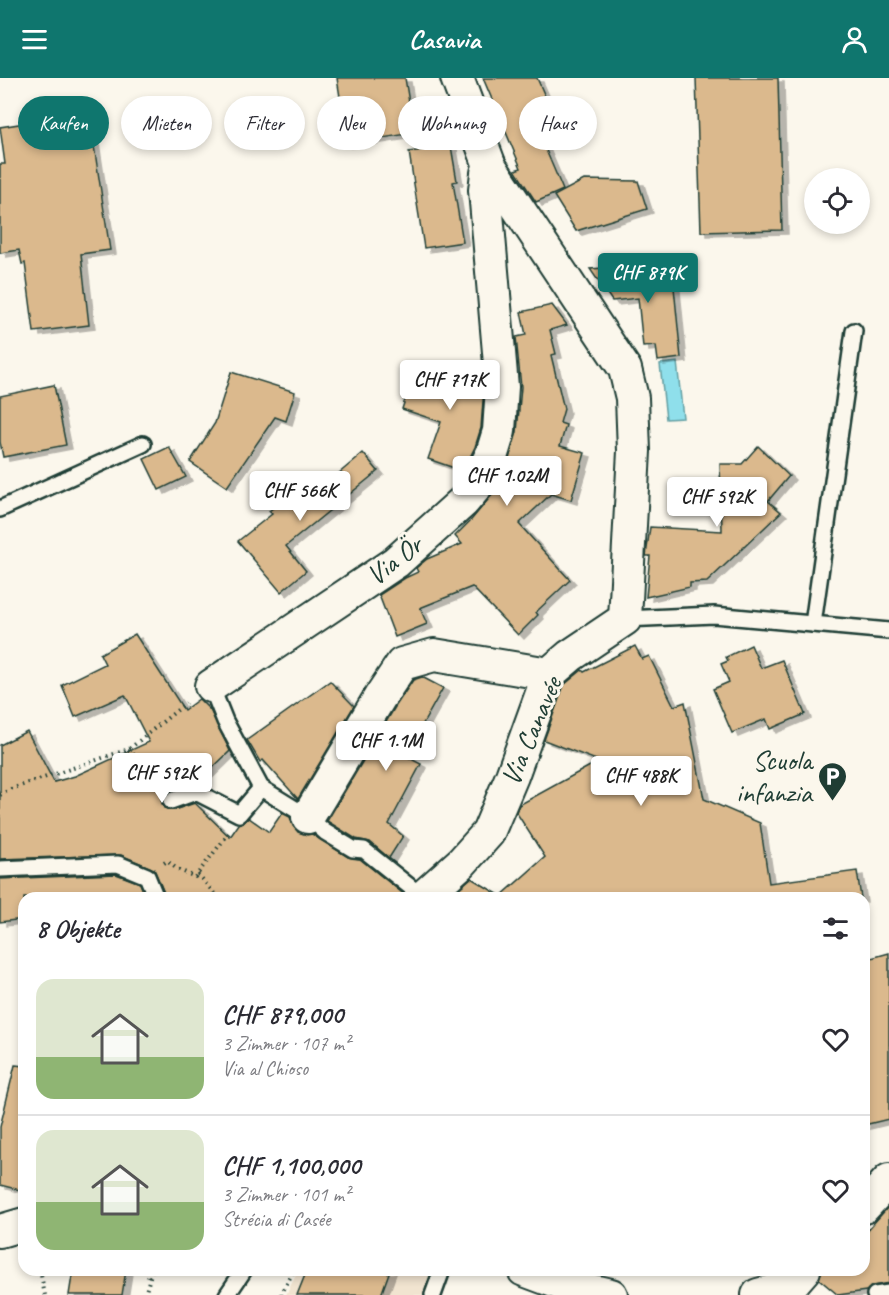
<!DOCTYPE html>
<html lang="de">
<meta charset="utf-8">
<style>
body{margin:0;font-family:Caveat,sans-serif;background:#f7f7f7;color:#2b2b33;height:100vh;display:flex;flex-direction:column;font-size:22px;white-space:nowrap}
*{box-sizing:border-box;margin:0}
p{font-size:20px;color:#7c7c81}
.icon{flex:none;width:33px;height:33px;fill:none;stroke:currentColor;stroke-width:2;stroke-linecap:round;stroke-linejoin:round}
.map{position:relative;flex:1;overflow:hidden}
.drawer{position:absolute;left:18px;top:814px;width:852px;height:384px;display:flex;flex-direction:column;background:#fff;border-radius:18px;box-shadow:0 3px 9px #0003}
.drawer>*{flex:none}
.guide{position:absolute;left:18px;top:18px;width:854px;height:54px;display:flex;gap:12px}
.fabs{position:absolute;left:804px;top:90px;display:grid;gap:12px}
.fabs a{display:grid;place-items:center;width:66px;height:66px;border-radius:50%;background:#fff;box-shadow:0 3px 9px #0003;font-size:30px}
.price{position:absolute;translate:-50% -51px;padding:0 14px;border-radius:6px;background:#fff;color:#222;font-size:20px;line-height:39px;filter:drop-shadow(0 2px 3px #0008)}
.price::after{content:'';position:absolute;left:50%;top:36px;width:18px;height:14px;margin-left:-9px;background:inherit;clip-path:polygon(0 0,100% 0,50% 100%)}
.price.on{background:#0f766e;color:#fff}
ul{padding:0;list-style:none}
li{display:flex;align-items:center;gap:18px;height:150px;padding:0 18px}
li+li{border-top:2px solid #e1e1e2}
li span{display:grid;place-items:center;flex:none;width:168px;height:120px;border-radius:18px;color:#555}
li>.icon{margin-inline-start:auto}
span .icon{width:72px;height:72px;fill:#fffc;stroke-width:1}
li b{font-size:26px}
h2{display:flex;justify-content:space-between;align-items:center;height:72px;padding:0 18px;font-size:26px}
.chip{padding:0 21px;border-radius:27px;background:#fff;box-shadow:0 3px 9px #0003;font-size:21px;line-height:54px}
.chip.on{background:#0f766e;color:#fff}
header{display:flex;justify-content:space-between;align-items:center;height:78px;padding:0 18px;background:#0f766e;color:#fff;font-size:27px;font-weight:800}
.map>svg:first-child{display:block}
.built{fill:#f1e4d0}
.water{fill:#8fdfeb;stroke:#629ea2;stroke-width:1.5}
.building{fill:#dbb98d;stroke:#1f3d34;stroke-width:1.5;filter:url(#shadow)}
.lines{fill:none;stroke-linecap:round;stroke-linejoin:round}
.service-casing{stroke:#1f3d34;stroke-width:20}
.minor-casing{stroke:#1f3d34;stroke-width:36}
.path{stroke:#1f3d34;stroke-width:4;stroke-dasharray:1.5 4.5;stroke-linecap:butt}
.service{stroke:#fbf7ec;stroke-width:15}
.minor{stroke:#fbf7ec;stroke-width:32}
.labels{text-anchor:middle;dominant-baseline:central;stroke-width:6;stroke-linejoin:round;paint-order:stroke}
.street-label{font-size:28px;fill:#1f3d34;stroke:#fbf7ec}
.poi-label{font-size:28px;fill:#1f3d34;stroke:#fbf7ec;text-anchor:end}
</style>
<header><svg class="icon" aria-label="menu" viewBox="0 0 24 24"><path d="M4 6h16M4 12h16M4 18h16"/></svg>Casavia<svg class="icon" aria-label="person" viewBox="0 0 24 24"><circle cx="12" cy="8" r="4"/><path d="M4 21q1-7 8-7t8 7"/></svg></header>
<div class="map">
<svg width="889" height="1217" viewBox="0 0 889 1217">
<defs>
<filter id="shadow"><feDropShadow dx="6" dy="4" stdDeviation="0" flood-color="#0004"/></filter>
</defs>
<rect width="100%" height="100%" fill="#fbf7ec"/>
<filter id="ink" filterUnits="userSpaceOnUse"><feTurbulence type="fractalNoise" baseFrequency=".0167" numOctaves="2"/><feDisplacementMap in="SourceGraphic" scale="12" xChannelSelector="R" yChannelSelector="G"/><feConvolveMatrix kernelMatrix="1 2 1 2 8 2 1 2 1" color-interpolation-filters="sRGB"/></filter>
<g filter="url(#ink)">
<path class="built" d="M298,1193H435L426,1217H286Z"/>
<path class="water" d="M677,284L683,340L666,341L660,286Z"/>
<g class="building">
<path d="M337,0H405L414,55L345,66L340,38H343Z"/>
<path d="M483,0H537L559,50L540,58L563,112L536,124L515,92L521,90Z"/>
<path d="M696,0H778L782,152L701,154Z"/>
<path d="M89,35L110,172L81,176L89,247L34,254L25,185L22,186L19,172L0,175V86H5L0,49Z"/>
<path d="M451,68L457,103L453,104L463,164L424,170L409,74Z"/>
<path d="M584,102L638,103L647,131L576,153L554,118Z"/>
<path d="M634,188V193L672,189L681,280L658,283L656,268L643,269L638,220L612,223L590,191Z"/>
<path d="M552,227L567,247L550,252L556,276L551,277L564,331L560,345L566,347L560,368L585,375L571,422L551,416L519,446L570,502L536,534L538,537L518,557L472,509L420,530L427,546L395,559L379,517L405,500L418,494L416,490L427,481L462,466L455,458L472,441L501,406L498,405L509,381L517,354L521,309L516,259L526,257L521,234Z"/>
<path d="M457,287L483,296L484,309L481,350L475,369L463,393L428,381L441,344L402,331L415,292L435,299L438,289L455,294Z"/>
<path d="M231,294L295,314L286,343L275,339L227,409L190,384L215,345Z"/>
<path d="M54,307L66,367L3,379L0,364V318Z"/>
<path d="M758,368L789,398L768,423L781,434L707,504L690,505V509L646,519L650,478H646L650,449L722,453L720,386H742Z"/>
<path d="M169,369L186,399L159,412L144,381Z"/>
<path d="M363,375L378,393L286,468L306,493L281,514L238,463L272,436L269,433L298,410L300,412L312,403L319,412Z"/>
<path d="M135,556L184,632L199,621L210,632L230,673L198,704L164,716L161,722L164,730L174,732L195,725L230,759L239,746L249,740L269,754L282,735L290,739L293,748L298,754L307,757L312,756L348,779L360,781L406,818L405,820H166L154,791L121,777L0,781V667L27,653L54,704L75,698L149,664L125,617L75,639L62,607L105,586L100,576Z"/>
<path d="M751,567L761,590L782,582L805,636L770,651L766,641L732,655L713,611L729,604L721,586L728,583L726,579Z"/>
<path d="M635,568L642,581L649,578L674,628L685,624L704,721L760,745L769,805L857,793L861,820H448L471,800L501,818L545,779L516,734L519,727L599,683L544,662L564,607L582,592L584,594Z"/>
<path d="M422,599L443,610L405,678L421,686L389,746L403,758L389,780L370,764L356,761L327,743L395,629L413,602Z"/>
<path d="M330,603L354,628L298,721L263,682L260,684L247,662Z"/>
<path d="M116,796L140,805L146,820H24V841L0,844V801Z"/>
<path d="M889,875V1041L864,1047V882Z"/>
<path d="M15,987L24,988V1113L0,1107V1049Z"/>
<path d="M889,1128V1205L873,1208L866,1213L838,1217L819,1201L822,1192H864V1156Z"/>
<path d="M73,1192H126L122,1217H69Z"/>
<path d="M307,1192H390L381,1217H297Z"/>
</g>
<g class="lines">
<defs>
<g id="service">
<path d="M0,431L143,366"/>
<path d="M625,541L714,537L889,553"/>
<path d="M813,546L854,253"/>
<path d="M211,608L225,643L261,710L308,739L325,754L353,771L364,772L424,820"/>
<path d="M171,723L196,714L239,736L261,710"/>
<path d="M0,791L118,786L147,798L156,820"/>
<path d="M227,1217L244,1192"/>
<path d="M433,1217L442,1192"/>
<path d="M875,1217L889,1215"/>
</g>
<g id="minor">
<path d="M211,608L396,484L464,423L475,410L492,376L499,353L502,309L485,112L487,95L490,88"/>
<path d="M308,739L380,619L402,586L434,577L549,596"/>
<path d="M423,819L462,784L488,755L512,698L549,596L570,578L625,541L634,373L632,320L625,291L490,88L457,0"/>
<path d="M864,1129L889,1102"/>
<path d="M0,1153L24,1146"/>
<path d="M524,1192L559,1205L611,1217"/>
<path d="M758,1217L790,1208L804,1192"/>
</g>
</defs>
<use href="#service" class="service-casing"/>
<use href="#minor" class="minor-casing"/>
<g class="path">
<path d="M129,671L157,706"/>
<path d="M0,717L11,711L129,671L186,625"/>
<path d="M164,785L167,783L177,791L195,799L229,755"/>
<path d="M198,796L218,820"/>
<path d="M40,1192L45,1217"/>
<path d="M146,1192L149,1200"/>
<path d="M145,1217L152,1192"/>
<path d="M281,1217L294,1192"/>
</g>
<use href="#service" class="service"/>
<use href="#minor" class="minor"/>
</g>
</g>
<defs>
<symbol id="parking-pin" viewBox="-11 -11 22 30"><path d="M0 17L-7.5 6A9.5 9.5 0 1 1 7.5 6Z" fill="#1f3d34" stroke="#fbf7ec"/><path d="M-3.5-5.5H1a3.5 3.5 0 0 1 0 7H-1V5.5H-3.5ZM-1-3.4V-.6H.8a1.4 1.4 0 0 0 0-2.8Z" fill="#fff"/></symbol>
</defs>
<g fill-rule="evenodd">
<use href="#parking-pin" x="816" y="682" width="33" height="45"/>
</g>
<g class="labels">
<g class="street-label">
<text transform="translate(394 482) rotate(-38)">Via Ör</text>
<text transform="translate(531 653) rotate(-67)">Via Canavée</text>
</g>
<g class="poi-label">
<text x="812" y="682">Scuola<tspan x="812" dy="32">infanzia</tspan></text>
</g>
</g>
</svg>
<div class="fabs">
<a><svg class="icon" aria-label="locate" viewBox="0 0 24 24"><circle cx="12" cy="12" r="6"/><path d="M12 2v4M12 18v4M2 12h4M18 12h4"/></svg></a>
</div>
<b class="price on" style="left:648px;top:226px">CHF 879K</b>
<b class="price" style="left:450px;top:333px">CHF 717K</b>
<b class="price" style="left:507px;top:429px">CHF 1.02M</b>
<b class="price" style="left:300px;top:444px">CHF 566K</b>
<b class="price" style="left:717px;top:450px">CHF 592K</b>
<b class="price" style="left:386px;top:694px">CHF 1.1M</b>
<b class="price" style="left:162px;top:726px">CHF 592K</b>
<b class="price" style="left:641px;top:729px">CHF 488K</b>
<div class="guide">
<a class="chip on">Kaufen</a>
<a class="chip">Mieten</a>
<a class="chip">Filter</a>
<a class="chip">Neu</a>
<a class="chip">Wohnung</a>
<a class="chip">Haus</a>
</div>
<section class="drawer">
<h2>8 Objekte<svg class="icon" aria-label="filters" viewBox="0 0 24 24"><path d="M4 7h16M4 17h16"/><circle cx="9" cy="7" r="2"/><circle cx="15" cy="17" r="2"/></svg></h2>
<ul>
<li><span style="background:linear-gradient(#dfe7d0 65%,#8fb573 0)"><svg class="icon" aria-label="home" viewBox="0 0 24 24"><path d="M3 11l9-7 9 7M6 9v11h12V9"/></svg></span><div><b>CHF 879,000</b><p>3 Zimmer · 107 m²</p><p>Via al Chioso</p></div><svg class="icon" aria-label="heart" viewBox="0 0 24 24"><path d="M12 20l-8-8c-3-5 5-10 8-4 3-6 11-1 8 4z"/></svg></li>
<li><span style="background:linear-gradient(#dfe7d0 60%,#8fb573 0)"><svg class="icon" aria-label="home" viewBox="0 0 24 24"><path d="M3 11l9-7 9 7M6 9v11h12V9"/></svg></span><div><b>CHF 1,100,000</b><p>3 Zimmer · 101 m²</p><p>Strécia di Casée</p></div><svg class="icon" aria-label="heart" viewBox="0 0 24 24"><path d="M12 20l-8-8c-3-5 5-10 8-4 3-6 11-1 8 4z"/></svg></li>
</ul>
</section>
</div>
